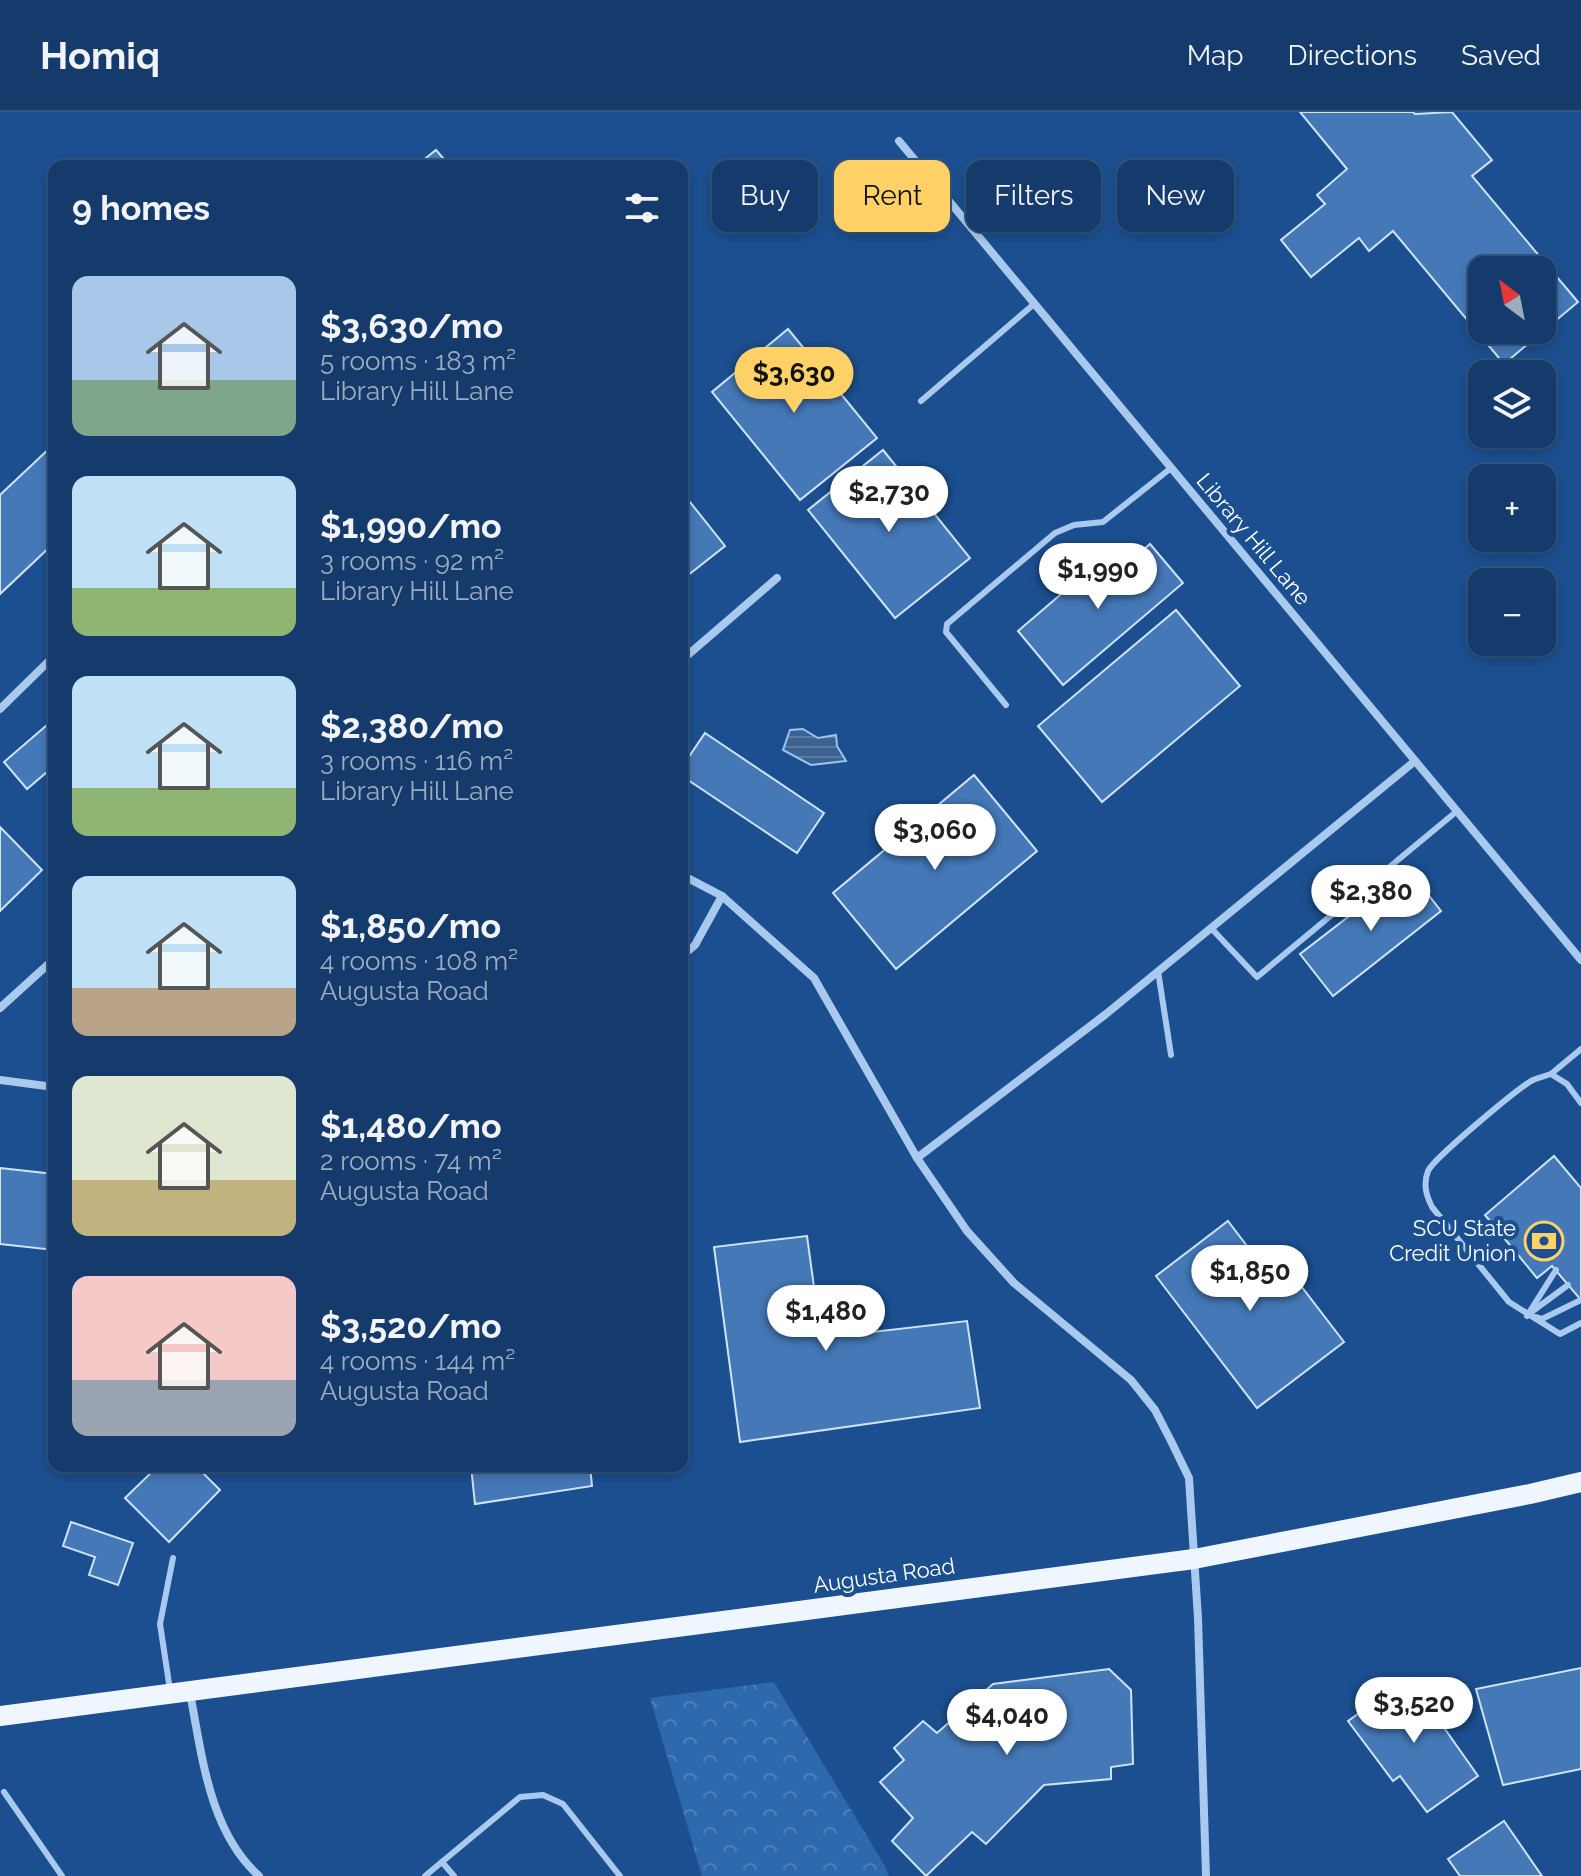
<!DOCTYPE html>
<meta charset="utf-8">
<style>
body{margin:0;font-family:Raleway,sans-serif;background:#1d4271;color:#f1f3f6;height:100vh;display:flex;flex-direction:column;font-size:30px;white-space:nowrap}
*{box-sizing:border-box;margin:0}
p{font-size:26px;color:#9dadc1}
.icon{flex:none;width:44px;height:44px;fill:none;stroke:currentColor;stroke-width:2;stroke-linecap:round;stroke-linejoin:round}
.map{position:relative;flex:1;overflow:hidden}
.side{position:absolute;left:48px;top:48px;width:640px;height:1312px;display:flex;flex-direction:column;background:#143b6b;border-radius:16px;box-shadow:0 4px 12px #0003,0 0 0 2px #33557e}
.side>*{flex:none}
.top-card{position:absolute;left:712px;top:48px;width:748px;height:72px;display:flex;gap:16px}
.needle{width:52px;rotate:328deg}
.buttons{position:absolute;left:1468px;top:144px;display:grid;gap:16px}
.buttons a{display:grid;place-items:center;width:88px;height:88px;border-radius:16px;background:#143b6b;box-shadow:0 4px 12px #0003,0 0 0 2px #33557e;font-size:40px}
.price{position:absolute;translate:-50% -68px;padding:0 18px;border-radius:28px;background:#fff;color:#222;font-size:26px;line-height:52px;filter:drop-shadow(0 2px 4px #0008)}
.price::after{content:'';position:absolute;left:50%;top:48px;width:24px;height:18px;margin-left:-12px;background:inherit;clip-path:polygon(0 0,100% 0,50% 100%)}
.price.active{background:#ffd166;color:#111}
ul{padding:0;list-style:none}
li{display:flex;align-items:center;gap:24px;height:200px;padding:0 24px}
li span{display:grid;place-items:center;flex:none;width:224px;height:160px;border-radius:16px;color:#555}
li>.icon{margin-inline-start:auto}
span .icon{width:96px;height:96px;fill:#fffc;stroke-width:1}
li b{font-size:34px}
h2{display:flex;justify-content:space-between;align-items:center;height:96px;padding:0 24px;font-size:34px}
.tag{padding:0 28px;border-radius:16px;background:#143b6b;box-shadow:0 4px 12px #0003,0 0 0 2px #33557e;font-size:28px;line-height:72px}
.tag.active{background:#ffd166;color:#111}
header{display:flex;align-items:center;gap:48px;box-sizing:border-box;height:112px;padding:0 40px;background:#143b6b;border-bottom:2px solid #33557e}
header strong{font-size:38px}
nav{display:flex;gap:44px;margin-inline-start:auto;font-size:28px}
.map>svg:first-child{display:block}
.forest{fill:url(#forest-crowns)}
.water{fill:url(#water-rules);stroke:#9cc4f0;stroke-width:2}
.building{fill:#4478b7;stroke:#cfe3fa;stroke-width:2;fill-rule:evenodd}
.lines{fill:none;stroke-linecap:round;stroke-linejoin:round}
.service{stroke:#a9c9ee;stroke-width:6}
.minor{stroke:#a9c9ee;stroke-width:8}
.primary{stroke:#f0f6ff;stroke-width:20}
.labels{text-anchor:middle;dominant-baseline:central;stroke-width:8;stroke-linejoin:round;paint-order:stroke}
.street-label{font-size:22px;fill:#fff;stroke:#1b4f8f}
.poi-label{font-size:22px;fill:#fff;stroke:#1b4f8f;text-anchor:end}
</style>
<header>
<strong>Homiq</strong>
<nav><a>Map</a><a>Directions</a><a>Saved</a></nav>
</header>
<div class="map">
<svg width="1581" height="1764" viewBox="0 0 1581 1764">
<defs>
<pattern id="forest-crowns" width="20" height="18" patternUnits="userSpaceOnUse" patternTransform="scale(2)"><rect width="20" height="18" fill="#2e69ad"/><path d="M2 6a3 3 0 1 1 6 0M12 15a3 3 0 1 1 6 0" fill="none" stroke="#4d80b9"/></pattern>
<pattern id="water-rules" width="6" height="5" patternUnits="userSpaceOnUse" patternTransform="scale(2)"><rect width="6" height="5" fill="#3c6290"/><path d="M0 2.5h6" fill="none" stroke="#597aa1"/></pattern>
</defs>
<rect width="100%" height="100%" fill="#1b4f8f"/>
<path class="forest" d="M774,1570L885,1754L889,1764H702L650,1586Z"/>
<path class="water" d="M803,617L818,626L836,623L837,634L846,649L811,653L783,638L790,618Z"/>
<g class="building">
<path d="M1300,0H1413L1415,2L1452,0L1492,48L1472,64L1578,190L1504,252L1393,119L1369,139L1359,126L1311,165L1281,128L1325,92L1317,83L1347,57ZM1482,158H1542V218H1482Z"/>
<path d="M436,38L450,54H416Z"/>
<path d="M788,217L877,326L800,388L712,280Z"/>
<path d="M54,332V431L0,482V383Z"/>
<path d="M883,338L970,446L895,506L808,398Z"/>
<path d="M682,380L725,434L682,468Z"/>
<path d="M1150,432L1183,471L1063,573L1018,519L1109,441L1122,456Z"/>
<path d="M1176,498L1240,574L1102,690L1038,614Z"/>
<path d="M54,607V654L27,677L4,650Z"/>
<path d="M705,621L824,701L797,741L682,664V655Z"/>
<path d="M974,663L1037,739L896,857L833,781Z"/>
<path d="M0,715L42,758L0,799Z"/>
<path d="M1409,758L1441,799L1333,884L1300,842Z"/>
<path d="M1554,1044L1581,1076V1188L1552,1154L1537,1166L1485,1103Z"/>
<path d="M0,1056L54,1062V1138L0,1132Z"/>
<path d="M1228,1109L1260,1151L1275,1140L1344,1230L1257,1296L1156,1164Z"/>
<path d="M807,1124L821,1226L967,1209L980,1296L740,1330L714,1135Z"/>
<path d="M158,1354H196L220,1378L169,1430L125,1386Z"/>
<path d="M471,1354H590L592,1374L475,1392Z"/>
<path d="M71,1410L133,1431L118,1473L89,1463L95,1445L63,1434Z"/>
<path d="M1581,1556V1657L1503,1673L1476,1577Z"/>
<path d="M1109,1557L1131,1578L1133,1652L1111,1655V1667L1044,1673L986,1732L972,1720L926,1764L892,1729L913,1706L880,1670L904,1648L894,1636L923,1609L937,1621L993,1572Z"/>
<path d="M1409,1566L1478,1664L1427,1700L1400,1664L1393,1669L1348,1609Z"/>
<path d="M1504,1709L1542,1764H1460L1448,1747Z"/>
</g>
<g class="lines">
<g class="service">
<path d="M921,289L1034,192"/>
<path d="M1006,593L946,520L947,512L1055,421L1074,413L1103,410L1171,356"/>
<path d="M1211,816L1257,865L1457,699"/>
<path d="M1158,859L1171,943"/>
<path d="M1551,962L1581,937"/>
<path d="M1581,991L1567,972L1551,962C1545,964 1538,966 1533,968C1519,975 1433,1047 1428,1059C1423,1072 1426,1083 1432,1095L1509,1190L1560,1222L1581,1211"/>
<path d="M1530,1201L1568,1173"/>
<path d="M1527,1204L1556,1158"/>
<path d="M1535,1205L1542,1207L1581,1188"/>
<path d="M170,1578L160,1512L173,1446"/>
<path d="M4,1680L62,1764"/>
<path d="M442,1750L454,1764"/>
<path d="M425,1764L520,1685L543,1683L563,1692L620,1764"/>
</g>
<g class="minor">
<path d="M899,29L1581,848"/>
<path d="M682,548L777,466"/>
<path d="M0,597L54,544"/>
<path d="M682,763L722,784L814,866L917,1046L967,1119L1014,1171L1131,1268L1155,1298L1171,1329L1189,1366L1198,1506L1206,1764"/>
<path d="M682,844L695,833L722,784"/>
<path d="M0,896L54,847"/>
<path d="M0,968L54,975"/>
<path d="M917,1046L1106,902L1415,649"/>
<path d="M190,1581C202,1643 209,1719 259,1764"/>
</g>
<path class="primary" d="M0,1604L1194,1447L1530,1382L1581,1370"/>
</g>
<defs>
<symbol id="bank-ring" viewBox="-11 -11 22 22"><circle r="9.5" fill="#1b4f8f" stroke="#ffd166" stroke-width="1.5"/><path d="M-6-4H6V4H-6ZM0-2.3a2.3 2.3 0 1 0 0 4.6a2.3 2.3 0 1 0 0-4.6Z" fill="#ffd166"/></symbol>
</defs>
<g fill-rule="evenodd">
<use href="#bank-ring" x="1522" y="1107" width="44" height="44"/>
</g>
<g class="labels">
<g class="street-label">
<text transform="translate(1254 427) rotate(50)">Library Hill Lane</text>
<text transform="translate(884 1463) rotate(-8)">Augusta Road</text>
</g>
<g class="poi-label">
<text x="1516" y="1116">SCU State<tspan x="1516" dy="25">Credit Union</tspan></text>
</g>
</g>
</svg>
<div class="buttons">
<a><svg class="needle" viewBox="-14 -14 28 28"><path d="M0-13l5 13h-10z" fill="#e53935"/><path d="M0 13l5-13h-10z" fill="#9dadc1"/></svg></a>
<a><svg class="icon" aria-label="layers" viewBox="0 0 24 24"><path d="M12 4l9 5-9 5-9-5zM3 14l9 5 9-5"/></svg></a>
<a>+</a>
<a>−</a>
</div>
<b class="price active" style="left:794px;top:303px">$3,630</b>
<b class="price" style="left:889px;top:422px">$2,730</b>
<b class="price" style="left:1098px;top:499px">$1,990</b>
<b class="price" style="left:935px;top:760px">$3,060</b>
<b class="price" style="left:1371px;top:821px">$2,380</b>
<b class="price" style="left:1250px;top:1201px">$1,850</b>
<b class="price" style="left:826px;top:1241px">$1,480</b>
<b class="price" style="left:1414px;top:1633px">$3,520</b>
<b class="price" style="left:1007px;top:1645px">$4,040</b>
<div class="top-card">
<a class="tag">Buy</a>
<a class="tag active">Rent</a>
<a class="tag">Filters</a>
<a class="tag">New</a>
</div>
<section class="side">
<h2>9 homes<svg class="icon" aria-label="filters" viewBox="0 0 24 24"><path d="M4 7h16M4 17h16"/><circle cx="9" cy="7" r="2"/><circle cx="15" cy="17" r="2"/></svg></h2>
<ul>
<li><span style="background:linear-gradient(#a9c7e8 65%,#7fa58c 0)"><svg class="icon" aria-label="home" viewBox="0 0 24 24"><path d="M3 11l9-7 9 7M6 9v11h12V9"/></svg></span><div><b>$3,630/mo</b><p>5 rooms · 183 m²</p><p>Library Hill Lane</p></div></li>
<li><span style="background:linear-gradient(#bfe0f5 70%,#8fb573 0)"><svg class="icon" aria-label="home" viewBox="0 0 24 24"><path d="M3 11l9-7 9 7M6 9v11h12V9"/></svg></span><div><b>$1,990/mo</b><p>3 rooms · 92 m²</p><p>Library Hill Lane</p></div></li>
<li><span style="background:linear-gradient(#bfe0f5 70%,#8fb573 0)"><svg class="icon" aria-label="home" viewBox="0 0 24 24"><path d="M3 11l9-7 9 7M6 9v11h12V9"/></svg></span><div><b>$2,380/mo</b><p>3 rooms · 116 m²</p><p>Library Hill Lane</p></div></li>
<li><span style="background:linear-gradient(#bfe0f5 70%,#b9a48a 0)"><svg class="icon" aria-label="home" viewBox="0 0 24 24"><path d="M3 11l9-7 9 7M6 9v11h12V9"/></svg></span><div><b>$1,850/mo</b><p>4 rooms · 108 m²</p><p>Augusta Road</p></div></li>
<li><span style="background:linear-gradient(#dfe7d0 65%,#c2b280 0)"><svg class="icon" aria-label="home" viewBox="0 0 24 24"><path d="M3 11l9-7 9 7M6 9v11h12V9"/></svg></span><div><b>$1,480/mo</b><p>2 rooms · 74 m²</p><p>Augusta Road</p></div></li>
<li><span style="background:linear-gradient(#f6c9c9 65%,#9aa5b1 0)"><svg class="icon" aria-label="home" viewBox="0 0 24 24"><path d="M3 11l9-7 9 7M6 9v11h12V9"/></svg></span><div><b>$3,520/mo</b><p>4 rooms · 144 m²</p><p>Augusta Road</p></div></li>
</ul>
</section>
</div>
